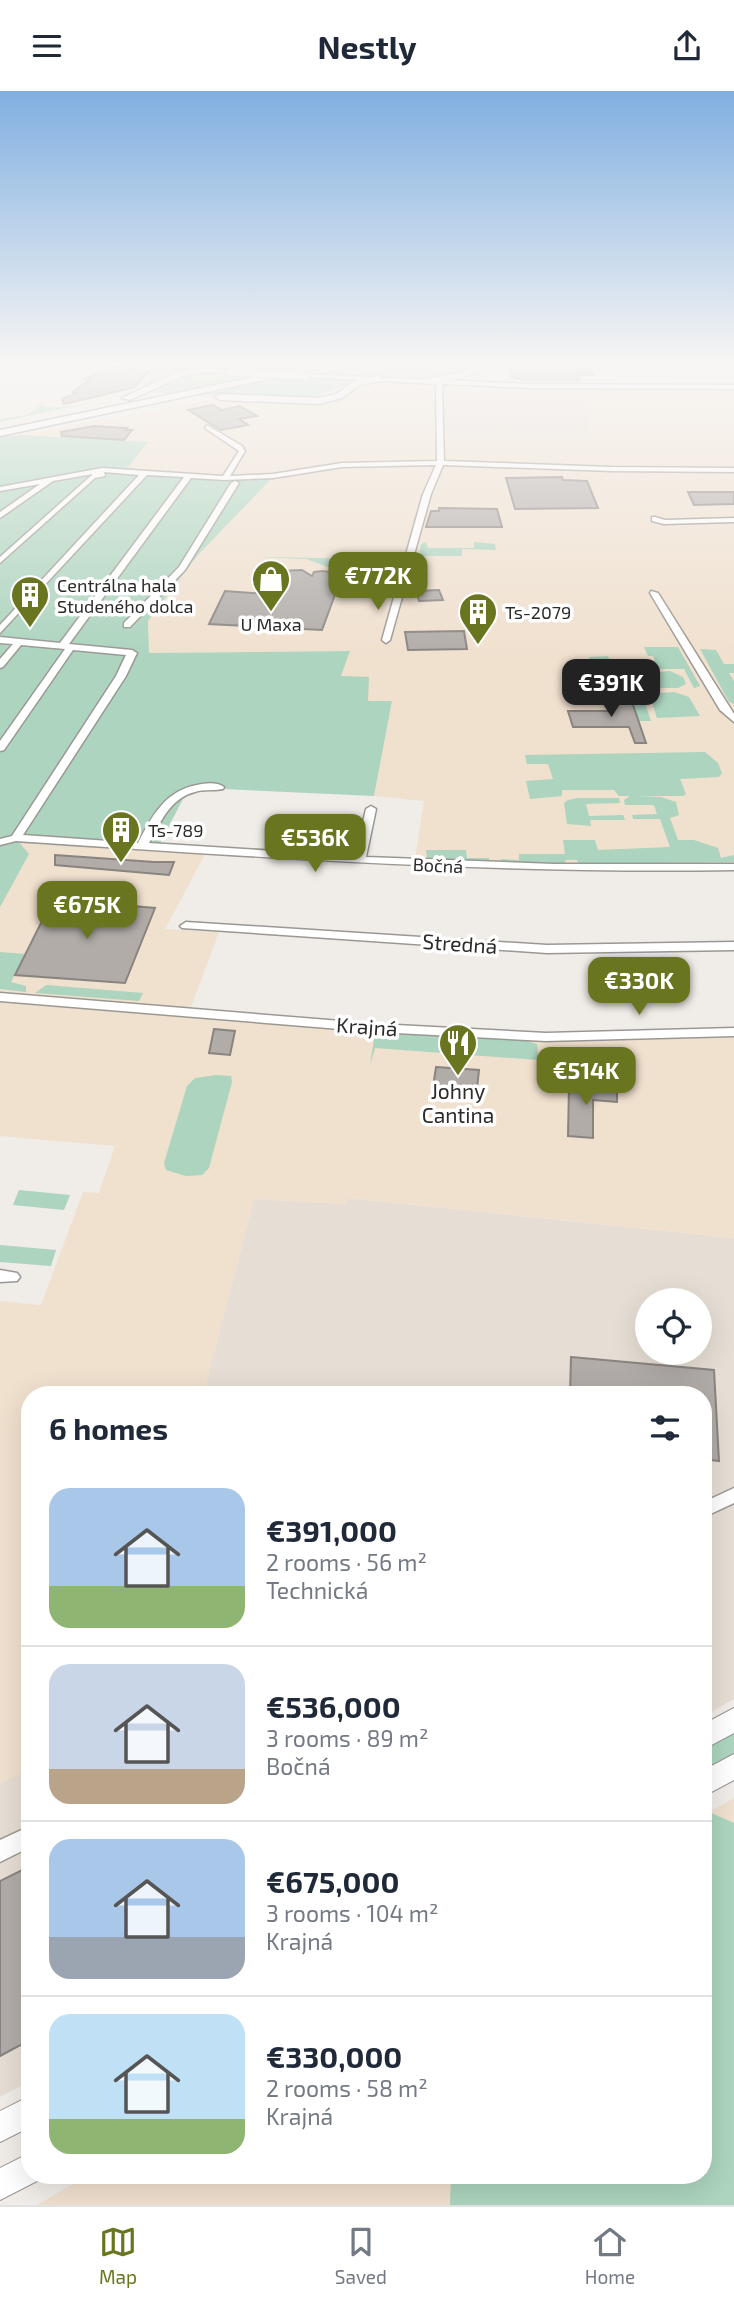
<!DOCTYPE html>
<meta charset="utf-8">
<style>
body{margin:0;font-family:"Exo 2",sans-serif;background:#f6f6f7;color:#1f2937;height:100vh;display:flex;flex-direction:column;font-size:26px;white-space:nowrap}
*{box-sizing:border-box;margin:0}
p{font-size:23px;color:#747a83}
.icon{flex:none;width:38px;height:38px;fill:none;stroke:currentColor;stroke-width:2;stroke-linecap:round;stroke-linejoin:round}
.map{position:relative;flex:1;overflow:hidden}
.side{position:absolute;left:21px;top:1295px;width:691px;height:798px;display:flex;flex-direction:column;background:#fff;border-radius:28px;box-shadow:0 7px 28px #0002}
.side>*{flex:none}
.buttons{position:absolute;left:635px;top:1197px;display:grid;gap:14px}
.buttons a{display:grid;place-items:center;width:77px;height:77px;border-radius:50%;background:#fff;box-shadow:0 7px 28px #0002;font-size:35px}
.price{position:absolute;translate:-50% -60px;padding:0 16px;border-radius:14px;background:#69751f;color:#fff;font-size:23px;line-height:46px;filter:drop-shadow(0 2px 4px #0008)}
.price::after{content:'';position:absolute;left:50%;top:42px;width:21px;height:16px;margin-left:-10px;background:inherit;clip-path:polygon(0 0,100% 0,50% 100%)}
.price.active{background:#222;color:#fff}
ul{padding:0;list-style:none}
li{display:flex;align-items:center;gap:21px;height:175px;padding:0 28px}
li+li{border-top:2px solid #e0e1e3}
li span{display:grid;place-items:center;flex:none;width:196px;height:140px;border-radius:21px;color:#555}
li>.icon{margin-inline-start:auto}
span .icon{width:84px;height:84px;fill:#fffc;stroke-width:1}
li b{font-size:30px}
h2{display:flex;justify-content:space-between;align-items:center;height:84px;padding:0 28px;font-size:30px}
header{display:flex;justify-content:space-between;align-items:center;height:91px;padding:0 28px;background:#fff;font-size:32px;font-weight:700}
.menu{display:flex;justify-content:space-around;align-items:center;height:98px;border-top:2px solid #e0e1e3;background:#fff;font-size:19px;color:#747a83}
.menu a{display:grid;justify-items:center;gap:4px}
.menu .active{color:#69751f}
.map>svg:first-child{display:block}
.built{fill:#e6ded4;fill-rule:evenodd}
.industrial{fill:#f0e0ce}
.green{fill:#acd4be}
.building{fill:#b1aca8;stroke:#898480;stroke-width:2}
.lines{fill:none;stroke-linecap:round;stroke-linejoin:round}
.minor-casing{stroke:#9b9893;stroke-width:3}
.major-casing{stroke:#9b9893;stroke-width:2}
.highway-casing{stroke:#9b9893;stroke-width:3}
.minor{fill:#fff;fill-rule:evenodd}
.major{fill:#fff;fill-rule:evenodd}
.highway{fill:#fff;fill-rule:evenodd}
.minor-bridge-casing{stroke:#9b9893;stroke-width:8;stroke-linecap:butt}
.minor-bridge{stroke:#fff;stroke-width:7}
.labels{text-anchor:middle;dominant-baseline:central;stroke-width:7;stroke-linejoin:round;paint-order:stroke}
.far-poi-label{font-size:18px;fill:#2c2b29;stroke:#fff;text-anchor:start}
.far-street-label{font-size:18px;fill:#2c2b29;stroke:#fff}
.street-label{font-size:21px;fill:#2c2b29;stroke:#fff}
.poi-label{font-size:21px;fill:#2c2b29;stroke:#fff}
</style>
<header><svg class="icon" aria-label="menu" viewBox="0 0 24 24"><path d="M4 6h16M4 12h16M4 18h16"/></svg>Nestly<svg class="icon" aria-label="share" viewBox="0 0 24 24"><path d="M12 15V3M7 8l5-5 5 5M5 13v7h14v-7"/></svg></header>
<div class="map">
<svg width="734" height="2114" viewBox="0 0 734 2114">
<rect width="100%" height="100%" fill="#f0ece7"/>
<g class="built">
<path d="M439,293L585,298L591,348L441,342Z"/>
<path d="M347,1107L734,1147V1608L704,1625V1304H203L254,1108L345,1113ZM648,1209H700V1262H648Z"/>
<path d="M30,1678V1990L0,2006V1692Z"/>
</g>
<g class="industrial">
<path d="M379,290L439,293L441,342L590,348L585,298L734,299V777L522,779L414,774L424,710L374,705L392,610H368L341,585L350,560L149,562L148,530L197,465L271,387L233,389L124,381L148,352L21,344L203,310L252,309L292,314L322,311L346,305L359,293Z"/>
<path d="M17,750L205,763L165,838L219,841L190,919L553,944L734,938V1147L348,1107L346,1113L254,1108L203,1304H30V1678L0,1692V1210L41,1214L83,1101L99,1102L115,1055L0,1045V782Z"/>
<path d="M734,1707V2114H37L89,2084H704V1724Z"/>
</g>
<g class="green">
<path d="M118,271H141L167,276L278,271H473L475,275L473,278L453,285L432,287L371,284L304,309L140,301L0,331V328L27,324L41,314C55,322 121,307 138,298C146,293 152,287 158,279L142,273Z"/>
<path d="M21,344L148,351L124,381L233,389L272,387L197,465L148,530L149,562L350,560L341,585L369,586L368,610H392L374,705L199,697L183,708L156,760L18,750L29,763L0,816V755L3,751L0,748V346Z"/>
<path d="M426,451L428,457H474V451L495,453L496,459L462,458V465H419L421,453Z"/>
<path d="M259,466H274L402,469L399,479L389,480V478L331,477L306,468Z"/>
<path d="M644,556H678L700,595L694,597L684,578H658L653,565H648Z"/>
<path d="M700,558L716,559L724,573H734V582H729L734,590V613L729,611Z"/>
<path d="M608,565L610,570L619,569L623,584L617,585L621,598H604L597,594L589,566Z"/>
<path d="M670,580L683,586L686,593L678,597H640L639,595L658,594L655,584L659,583V581Z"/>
<path d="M674,601L689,606L700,625L657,627L649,603Z"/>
<path d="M618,602L642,603L651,630H639L621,611Z"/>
<path d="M705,661L718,672L722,682L719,686L680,688L686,703L683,705H636L661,706L676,711L679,724L670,727L678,749H694L718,757L721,767L734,764V771L579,773L577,769H566L564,773L509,775L500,768L519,769V763H565L563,749H595L598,759L670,756L660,728H633L632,724L657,723L654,714H625L624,709L630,705H619L614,699H562V705L530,708L526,690L553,688L548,673H527L525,664Z"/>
<path d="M578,707H619L620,712L586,713L589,725L623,724L625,729H590L591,735L567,733L564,712L568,709Z"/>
<path d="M426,759H466L467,767H489V770C471,778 445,773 427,767Z"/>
<path d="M0,861L25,863L11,891L26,895V901L0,898Z"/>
<path d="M46,894L143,902L139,910L35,902Z"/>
<path d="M341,937L527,950L537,953L539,969L375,957L370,974L375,942L340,940Z"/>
<path d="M216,984L231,985L232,991L209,1077L202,1084L186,1085L166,1079L164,1072L187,995L195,987Z"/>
<path d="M19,1099L70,1104L64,1119L13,1114Z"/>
<path d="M0,1154L56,1159L51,1175L0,1171Z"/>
<path d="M734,1640V1665L704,1682V1657Z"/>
<path d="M709,1721L734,1732V2114H450L451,2084H704V1724Z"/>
</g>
<g class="building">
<path d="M508,271H588L593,284H577L579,289H522L511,286Z"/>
<path d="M112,276L149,280L135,296L64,313L62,308L77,302L73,301L89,289L85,288Z"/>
<path d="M213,314L222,319L240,315L257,325L239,328L248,334L221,339L188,319Z"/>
<path d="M94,335L127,337L125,339H132L124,349L62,345L61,341Z"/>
<path d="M562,386L563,389L587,390L598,417L515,418L506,387Z"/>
<path d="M688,401H734V413L694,414Z"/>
<path d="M439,417L497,418L502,436H426L431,420H439Z"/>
<path d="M302,479L312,485L314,481L322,480L368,485L363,499L341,497L336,501L322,539L209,533L225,500L267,503L277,480Z"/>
<path d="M439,499L443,509L419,510L416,500Z"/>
<path d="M464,540L467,558L408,559L405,541Z"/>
<path d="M609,611H632L646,652H635L629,636H573L568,620H612Z"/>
<path d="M55,764L154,771H174L169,784L55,774Z"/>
<path d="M78,806L134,810L132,815L155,817L125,892L15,884L52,810L75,811Z"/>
<path d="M214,938L235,940L230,964L209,962Z"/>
<path d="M436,976L479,979L476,1007L432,1003Z"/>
<path d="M571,992L617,995V1011L593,1009V1047L568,1045L569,994Z"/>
<path d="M571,1266L714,1279L719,1370L704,1368V1304H570Z"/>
<path d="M30,1775V1949L0,1965V1790Z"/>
</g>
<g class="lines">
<defs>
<g id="minor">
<path d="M146,271H160L233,281L230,283Z"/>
<path d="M306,283L436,289L439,287L442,289L530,293L734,294V298L530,297L442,293L444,370L611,376L734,377V381L611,380L443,374L431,403L390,549L386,552L382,549L423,403L436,374L342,376L273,387L225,389L191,387L69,553L132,559L137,562L126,585L23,744L138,752C152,725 165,700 197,694C206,692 217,691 224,696L223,698C214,700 204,698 195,701C170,707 160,732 149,752L355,765L366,718L371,715L376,718L366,766L554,773H734V779C494,783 255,766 16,750L0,754V748L12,745L116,585L126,564L73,559L4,659L0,660V650L65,558L21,554L3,576L0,577V568L13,553L0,552V546L60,552L184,386L147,384L0,542V534L139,384L104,381L105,385L95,387L0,472V466L93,383L53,390L0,427V421L40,393L0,400V396L102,377L223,385L239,360L205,337L207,334L242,355L245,360L230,385L273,383L342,372L437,370L436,293L304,286Z"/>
<path d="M235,390L239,392L185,479L130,536H124V532L179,476L231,392Z"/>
<path d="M655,426L665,429L734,427V431L664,433L652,430V426Z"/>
<path d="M651,500L658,502L734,623V631L720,619L650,502Z"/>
<path d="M186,831L547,854L734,851V859L547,862L182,837L180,835Z"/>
<path d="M0,902L377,933L546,942L734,937V945L546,950L377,941L0,910Z"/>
<path d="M0,1179L17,1182L20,1186L17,1190L0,1191Z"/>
<path d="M734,1397V1412L704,1426V1411Z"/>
<path d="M30,1735V1756L0,1771V1749Z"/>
</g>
<g id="major">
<path d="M734,1617V1642L704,1658V1633Z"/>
<path d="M734,1663V1689L704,1705V1679Z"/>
<path d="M30,2005V2036L0,2051V2020Z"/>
<path d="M30,2062V2084H42L41,2088L0,2109V2077Z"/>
</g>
<g id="highway">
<path d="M187,271H264L259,274H191Z"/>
<path d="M325,271H364L324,282L321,281V277L0,345V339Z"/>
<path d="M474,271H482V279C467,285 439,297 423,289L458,282L474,276Z"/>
<path d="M207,275L210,276V280L183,285L130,309L122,307L177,281Z"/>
<path d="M378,285L381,286V290L360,294L342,307L319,313L220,309L215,306L220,303L319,307L336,303L354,290Z"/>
</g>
</defs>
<use href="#minor" class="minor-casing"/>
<use href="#major" class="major-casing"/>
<use href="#highway" class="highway-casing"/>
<use href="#minor" class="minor"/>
<use href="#major" class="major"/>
<use href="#highway" class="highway"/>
<defs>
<path id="minor-bridge" d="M230,281L306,285"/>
</defs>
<use href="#minor-bridge" class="minor-bridge-casing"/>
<use href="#minor-bridge" class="minor-bridge"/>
</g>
<linearGradient id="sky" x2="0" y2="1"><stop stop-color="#80afe1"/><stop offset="0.48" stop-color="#f8f6f4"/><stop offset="1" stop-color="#f8f6f4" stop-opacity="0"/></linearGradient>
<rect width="734" height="567" fill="url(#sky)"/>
<defs>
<symbol id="shop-pin" viewBox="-11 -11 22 30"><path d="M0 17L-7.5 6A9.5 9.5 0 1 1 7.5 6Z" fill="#69751f" stroke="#fff"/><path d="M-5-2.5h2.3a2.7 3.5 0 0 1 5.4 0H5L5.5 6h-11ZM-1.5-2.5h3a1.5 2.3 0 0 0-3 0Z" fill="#fff"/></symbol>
<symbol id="building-pin" viewBox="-11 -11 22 30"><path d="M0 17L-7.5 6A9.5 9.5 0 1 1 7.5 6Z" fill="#69751f" stroke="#fff"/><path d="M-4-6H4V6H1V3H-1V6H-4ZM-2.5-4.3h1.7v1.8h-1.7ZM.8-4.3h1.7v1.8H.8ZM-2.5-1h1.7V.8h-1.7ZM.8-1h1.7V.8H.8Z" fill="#fff"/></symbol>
<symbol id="restaurant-pin" viewBox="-11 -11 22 30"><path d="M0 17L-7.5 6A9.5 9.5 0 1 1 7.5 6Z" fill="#69751f" stroke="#fff"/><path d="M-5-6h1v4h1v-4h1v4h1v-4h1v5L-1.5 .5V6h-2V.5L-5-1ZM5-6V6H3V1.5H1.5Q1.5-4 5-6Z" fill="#fff"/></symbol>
</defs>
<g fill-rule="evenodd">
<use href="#shop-pin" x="249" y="466" width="44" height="60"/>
<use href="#building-pin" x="8" y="482" width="44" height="60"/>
<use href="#building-pin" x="456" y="499" width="44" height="60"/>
<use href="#building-pin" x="99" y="717" width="44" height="60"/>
<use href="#restaurant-pin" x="436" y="930" width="44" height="60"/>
</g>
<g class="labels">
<g class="far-poi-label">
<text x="57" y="494">Centrálna hala<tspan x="57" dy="21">Studeného dolca</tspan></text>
<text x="505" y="521">Ts-2079</text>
<text x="271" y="533" text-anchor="middle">U Maxa</text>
<text x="148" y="739">Ts-789</text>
</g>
<g class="far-street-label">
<text transform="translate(438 774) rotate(3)">Bočná</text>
</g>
<g class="street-label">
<text transform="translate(460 852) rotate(4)">Stredná</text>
<text transform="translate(367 935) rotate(4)">Krajná</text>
</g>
<g class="poi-label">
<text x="458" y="999">Johny<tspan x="458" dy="24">Cantina</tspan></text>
</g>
</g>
</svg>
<div class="buttons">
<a><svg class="icon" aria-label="locate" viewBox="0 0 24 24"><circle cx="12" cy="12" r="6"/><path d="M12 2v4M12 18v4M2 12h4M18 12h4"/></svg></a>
</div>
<b class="price" style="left:378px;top:521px">€772K</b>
<b class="price active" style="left:611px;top:628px">€391K</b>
<b class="price" style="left:315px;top:783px">€536K</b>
<b class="price" style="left:87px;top:850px">€675K</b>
<b class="price" style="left:639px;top:926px">€330K</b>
<b class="price" style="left:586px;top:1016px">€514K</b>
<section class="side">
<h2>6 homes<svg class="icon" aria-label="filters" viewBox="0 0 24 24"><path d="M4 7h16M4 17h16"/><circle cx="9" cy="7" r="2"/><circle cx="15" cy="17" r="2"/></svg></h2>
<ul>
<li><span style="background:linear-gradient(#a9c7e8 70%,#8fb573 0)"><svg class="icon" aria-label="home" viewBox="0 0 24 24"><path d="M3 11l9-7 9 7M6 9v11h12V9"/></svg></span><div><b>€391,000</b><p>2 rooms · 56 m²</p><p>Technická</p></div></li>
<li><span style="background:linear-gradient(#c9d6e8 75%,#b9a48a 0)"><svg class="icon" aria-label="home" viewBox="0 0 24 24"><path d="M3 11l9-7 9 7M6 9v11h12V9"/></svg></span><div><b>€536,000</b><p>3 rooms · 89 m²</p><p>Bočná</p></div></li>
<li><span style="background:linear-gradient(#a9c7e8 70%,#9aa5b1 0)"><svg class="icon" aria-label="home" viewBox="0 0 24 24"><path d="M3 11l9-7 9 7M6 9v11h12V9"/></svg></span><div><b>€675,000</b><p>3 rooms · 104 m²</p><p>Krajná</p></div></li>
<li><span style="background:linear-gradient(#bfe0f5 75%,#8fb573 0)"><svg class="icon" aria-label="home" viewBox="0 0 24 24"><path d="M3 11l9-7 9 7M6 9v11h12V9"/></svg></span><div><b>€330,000</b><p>2 rooms · 58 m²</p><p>Krajná</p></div></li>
</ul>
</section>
</div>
<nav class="menu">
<a class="active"><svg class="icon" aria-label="map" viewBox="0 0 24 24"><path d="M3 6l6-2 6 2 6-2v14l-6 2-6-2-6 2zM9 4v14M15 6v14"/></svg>Map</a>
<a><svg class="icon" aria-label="saved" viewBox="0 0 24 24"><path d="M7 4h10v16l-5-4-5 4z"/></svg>Saved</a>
<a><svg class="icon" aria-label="home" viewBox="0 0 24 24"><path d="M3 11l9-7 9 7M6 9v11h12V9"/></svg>Home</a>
</nav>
